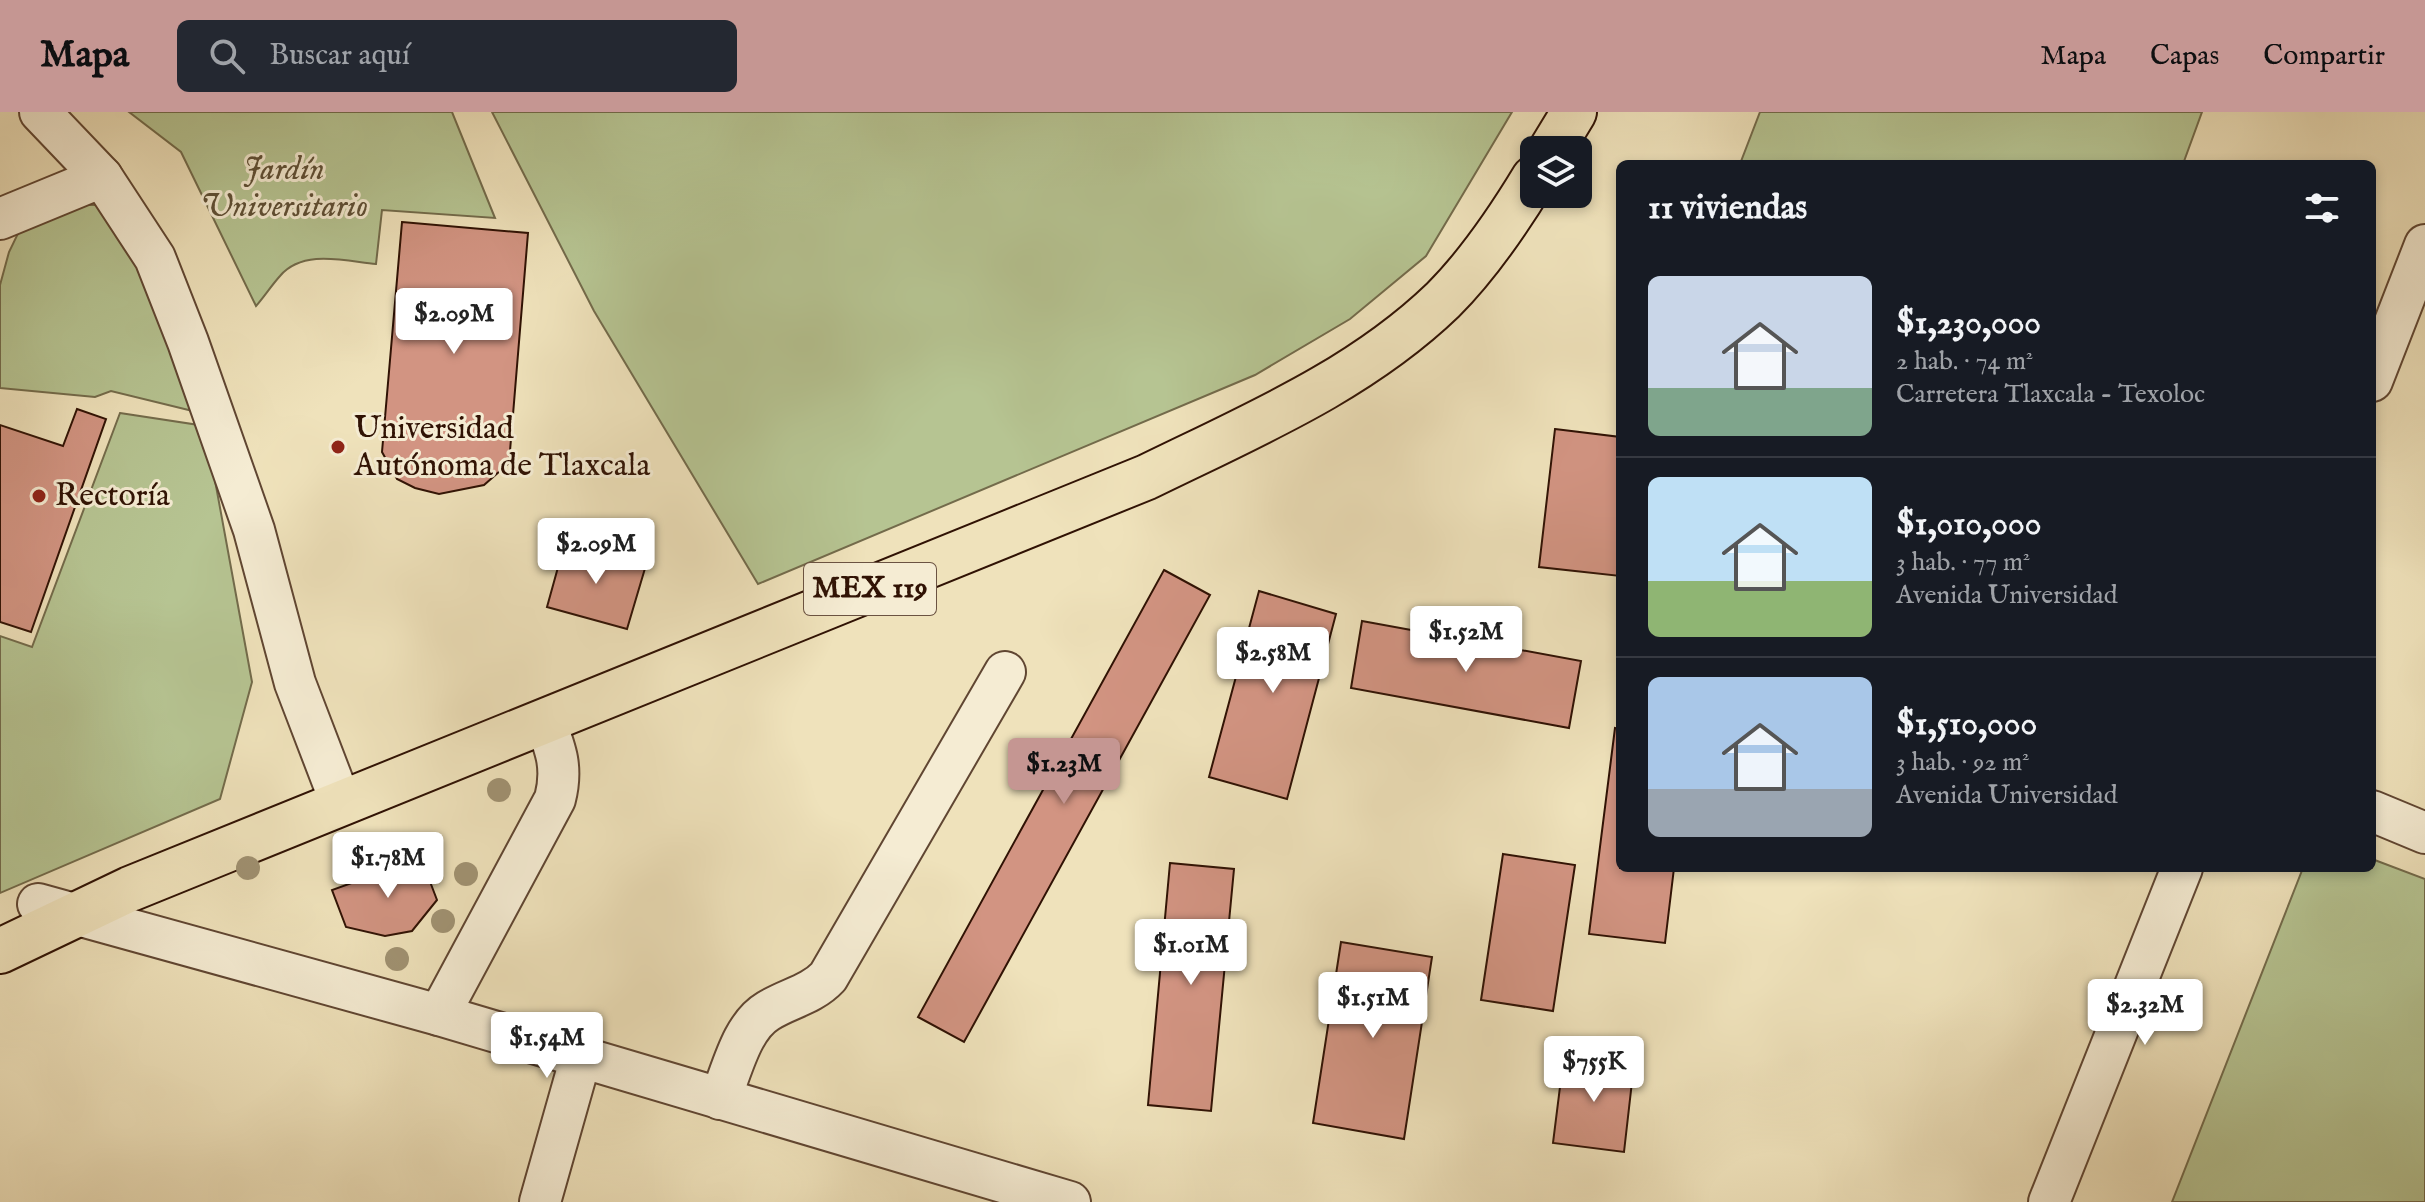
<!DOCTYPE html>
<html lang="es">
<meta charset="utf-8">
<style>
body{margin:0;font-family:"IM FELL English",serif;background:#242831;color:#f1f3f6;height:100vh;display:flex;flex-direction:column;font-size:30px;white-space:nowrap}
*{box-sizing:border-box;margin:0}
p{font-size:26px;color:#9ea1a6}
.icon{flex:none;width:44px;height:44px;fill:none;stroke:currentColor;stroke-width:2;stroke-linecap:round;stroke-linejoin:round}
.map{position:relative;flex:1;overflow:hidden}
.drawer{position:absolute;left:1616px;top:48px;width:760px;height:712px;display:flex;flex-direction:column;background:#171b24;border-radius:12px;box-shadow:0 4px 12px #0003}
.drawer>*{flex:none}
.tools{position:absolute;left:1520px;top:24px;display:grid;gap:16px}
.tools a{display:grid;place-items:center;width:72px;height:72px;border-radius:12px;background:#171b24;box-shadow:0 4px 12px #0003;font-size:40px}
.price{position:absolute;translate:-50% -68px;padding:0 18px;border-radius:8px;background:#fff;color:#222;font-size:26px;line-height:52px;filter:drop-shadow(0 2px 4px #0008)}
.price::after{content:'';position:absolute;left:50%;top:48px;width:24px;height:18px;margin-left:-12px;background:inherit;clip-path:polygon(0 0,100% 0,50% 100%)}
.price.on{background:#c59692;color:#111}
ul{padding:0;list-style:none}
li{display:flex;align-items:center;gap:24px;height:200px;padding:0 32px}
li+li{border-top:2px solid #363941}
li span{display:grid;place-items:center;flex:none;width:224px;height:160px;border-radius:12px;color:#555}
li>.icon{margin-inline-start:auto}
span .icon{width:96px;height:96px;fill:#fffc;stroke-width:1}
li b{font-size:34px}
h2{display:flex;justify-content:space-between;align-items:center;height:96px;padding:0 32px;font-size:34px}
header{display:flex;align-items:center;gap:48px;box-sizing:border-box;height:112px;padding:0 40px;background:#c59692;color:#111}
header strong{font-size:38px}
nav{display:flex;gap:44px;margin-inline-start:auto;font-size:28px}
.search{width:560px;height:72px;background:#242831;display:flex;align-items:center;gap:20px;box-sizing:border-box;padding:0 28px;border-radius:12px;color:#9ea1a6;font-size:30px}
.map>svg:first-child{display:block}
.green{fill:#b6c492;stroke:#736b4b;stroke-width:2}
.building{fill:#d29482;stroke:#301204;stroke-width:2}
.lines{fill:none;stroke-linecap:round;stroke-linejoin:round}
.minor-casing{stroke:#604632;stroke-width:44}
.major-casing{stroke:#301204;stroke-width:48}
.minor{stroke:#f5ecd3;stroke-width:40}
.major{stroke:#efe2bb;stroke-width:44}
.tree{fill:#a09272}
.poi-dot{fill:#8f2418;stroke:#f5ecd3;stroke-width:3}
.labels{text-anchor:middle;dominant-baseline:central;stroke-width:6;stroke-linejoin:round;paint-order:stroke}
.shield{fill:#f5ecd3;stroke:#6b5342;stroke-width:2}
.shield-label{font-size:30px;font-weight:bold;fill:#301204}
.park-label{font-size:32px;font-style:italic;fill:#5f5036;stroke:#f5ecd3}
.poi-label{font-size:32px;fill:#301204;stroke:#f5ecd3;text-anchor:start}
</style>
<header>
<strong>Mapa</strong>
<div class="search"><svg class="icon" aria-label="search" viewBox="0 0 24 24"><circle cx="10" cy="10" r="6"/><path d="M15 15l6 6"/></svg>Buscar aquí</div>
<nav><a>Mapa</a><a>Capas</a><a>Compartir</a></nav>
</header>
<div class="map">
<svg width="2425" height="1090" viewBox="0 0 2425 1090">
<rect width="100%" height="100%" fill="#efe2bb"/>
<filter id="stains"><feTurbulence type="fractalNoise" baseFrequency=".0025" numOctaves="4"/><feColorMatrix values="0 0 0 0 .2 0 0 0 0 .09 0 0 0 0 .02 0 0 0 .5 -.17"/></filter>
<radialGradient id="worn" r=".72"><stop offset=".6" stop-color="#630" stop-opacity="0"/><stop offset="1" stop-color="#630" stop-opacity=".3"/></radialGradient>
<g class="green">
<path d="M129,0H452L495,106L382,98L376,152C345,149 303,137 280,164C271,174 264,185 256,194L181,40Z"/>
<path d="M492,0H1512L1426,144L1350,207L1255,263L758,472L594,199Z"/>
<path d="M1760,0H2202L2183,52H1740Z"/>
<path d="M75,93H101L119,106L205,302L111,279L95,285L0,276V173L9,140L24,109Z"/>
<path d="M120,301L205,314L252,570L220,687L0,781V524L32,535Z"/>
<path d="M2372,747L2425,767V1090H2172L2303,756H2372Z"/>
</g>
<g class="building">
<path d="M402,110L528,121L509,351L484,373L439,382L415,376L397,367L382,340Z"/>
<path d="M77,297L106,307L31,520L0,510V313L63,334Z"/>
<path d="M1555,317L1620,325V464L1539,455Z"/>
<path d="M565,430L646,453L627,517L547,495Z"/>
<path d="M1164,458L1210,483L964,930L918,905Z"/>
<path d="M1259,479L1336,502L1287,687L1209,665Z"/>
<path d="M1362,509L1581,549L1569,616L1351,576Z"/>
<path d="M1615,616L1620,617V756H1674L1665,831L1589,822Z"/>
<path d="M1503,742L1575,753L1553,899L1481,888Z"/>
<path d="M421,746L437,788L412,819L385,824L346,815L332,778Z"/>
<path d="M1170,751L1234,757L1211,999L1148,993Z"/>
<path d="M1341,830L1432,845L1404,1027L1313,1011Z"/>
<path d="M1564,943L1634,952L1624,1040L1553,1031Z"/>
</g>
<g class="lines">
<defs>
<g id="minor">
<path d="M40,0L102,65L155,146L188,230L254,418L295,571L341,691"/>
<path d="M0,107L102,65"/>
<path d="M2372,269L2425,133"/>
<path d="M2372,699L2425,721"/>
<path d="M38,792L439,903L1070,1090"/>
<path d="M439,903L555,687C563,656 556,638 545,609"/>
<path d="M720,987C732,959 741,915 768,899C789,886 811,883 828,865L1005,560"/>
<path d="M540,1090L581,945"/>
<path d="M2049,1090L2182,756"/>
</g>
<g id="major">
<path d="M1551,38L1574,0"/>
<path d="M0,839L130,777L1147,365C1251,314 1359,269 1443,188C1479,152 1508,109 1534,66"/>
</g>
</defs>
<use href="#minor" class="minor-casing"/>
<use href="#major" class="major-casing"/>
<use href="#minor" class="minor"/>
<use href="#major" class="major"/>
</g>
<g class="tree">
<circle cx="499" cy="678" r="12"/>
<circle cx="248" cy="756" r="12"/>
<circle cx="466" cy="762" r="12"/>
<circle cx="443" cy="809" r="12"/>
<circle cx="397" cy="847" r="12"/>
</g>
<g class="poi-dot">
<circle cx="338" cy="335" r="8"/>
<circle cx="39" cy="384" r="8"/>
</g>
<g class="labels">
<rect class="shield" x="804" y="451" width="132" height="52" rx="6"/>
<g class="shield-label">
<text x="870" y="477">MEX 119</text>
</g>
<g class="park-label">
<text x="284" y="58">Jardín<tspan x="284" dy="37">Universitario</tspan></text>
</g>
<g class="poi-label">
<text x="354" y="317">Universidad<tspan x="354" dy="37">Autónoma de Tlaxcala</tspan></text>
<text x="55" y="384">Rectoría</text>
</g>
</g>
<rect width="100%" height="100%" filter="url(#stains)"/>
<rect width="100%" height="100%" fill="url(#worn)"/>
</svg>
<div class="tools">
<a><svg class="icon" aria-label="layers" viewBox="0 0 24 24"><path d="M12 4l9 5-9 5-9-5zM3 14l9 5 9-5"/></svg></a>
</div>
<b class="price" style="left:454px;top:244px">$2.09M</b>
<b class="price" style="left:596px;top:474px">$2.09M</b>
<b class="price" style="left:1466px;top:562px">$1.52M</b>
<b class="price" style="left:1273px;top:583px">$2.58M</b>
<b class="price on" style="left:1064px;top:694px">$1.23M</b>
<b class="price" style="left:388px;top:788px">$1.78M</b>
<b class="price" style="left:1191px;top:875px">$1.01M</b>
<b class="price" style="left:1373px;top:928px">$1.51M</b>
<b class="price" style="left:2145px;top:935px">$2.32M</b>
<b class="price" style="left:547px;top:968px">$1.54M</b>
<b class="price" style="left:1594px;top:992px">$755K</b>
<section class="drawer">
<h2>11 viviendas<svg class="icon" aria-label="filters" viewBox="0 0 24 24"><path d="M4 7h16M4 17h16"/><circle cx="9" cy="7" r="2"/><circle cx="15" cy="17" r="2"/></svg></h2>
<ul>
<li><span style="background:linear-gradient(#c9d6e8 70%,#7fa58c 0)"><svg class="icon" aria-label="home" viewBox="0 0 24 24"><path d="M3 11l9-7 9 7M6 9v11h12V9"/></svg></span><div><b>$1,230,000</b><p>2 hab. · 74 m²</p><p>Carretera Tlaxcala - Texoloc</p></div></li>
<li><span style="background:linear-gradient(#bfe0f5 65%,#8fb573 0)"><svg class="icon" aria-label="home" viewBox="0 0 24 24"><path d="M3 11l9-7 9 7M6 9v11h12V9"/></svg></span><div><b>$1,010,000</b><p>3 hab. · 77 m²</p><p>Avenida Universidad</p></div></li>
<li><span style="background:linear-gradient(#a9c7e8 70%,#9aa5b1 0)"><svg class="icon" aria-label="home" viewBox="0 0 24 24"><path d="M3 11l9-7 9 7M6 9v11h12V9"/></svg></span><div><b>$1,510,000</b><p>3 hab. · 92 m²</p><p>Avenida Universidad</p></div></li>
</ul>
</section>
</div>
